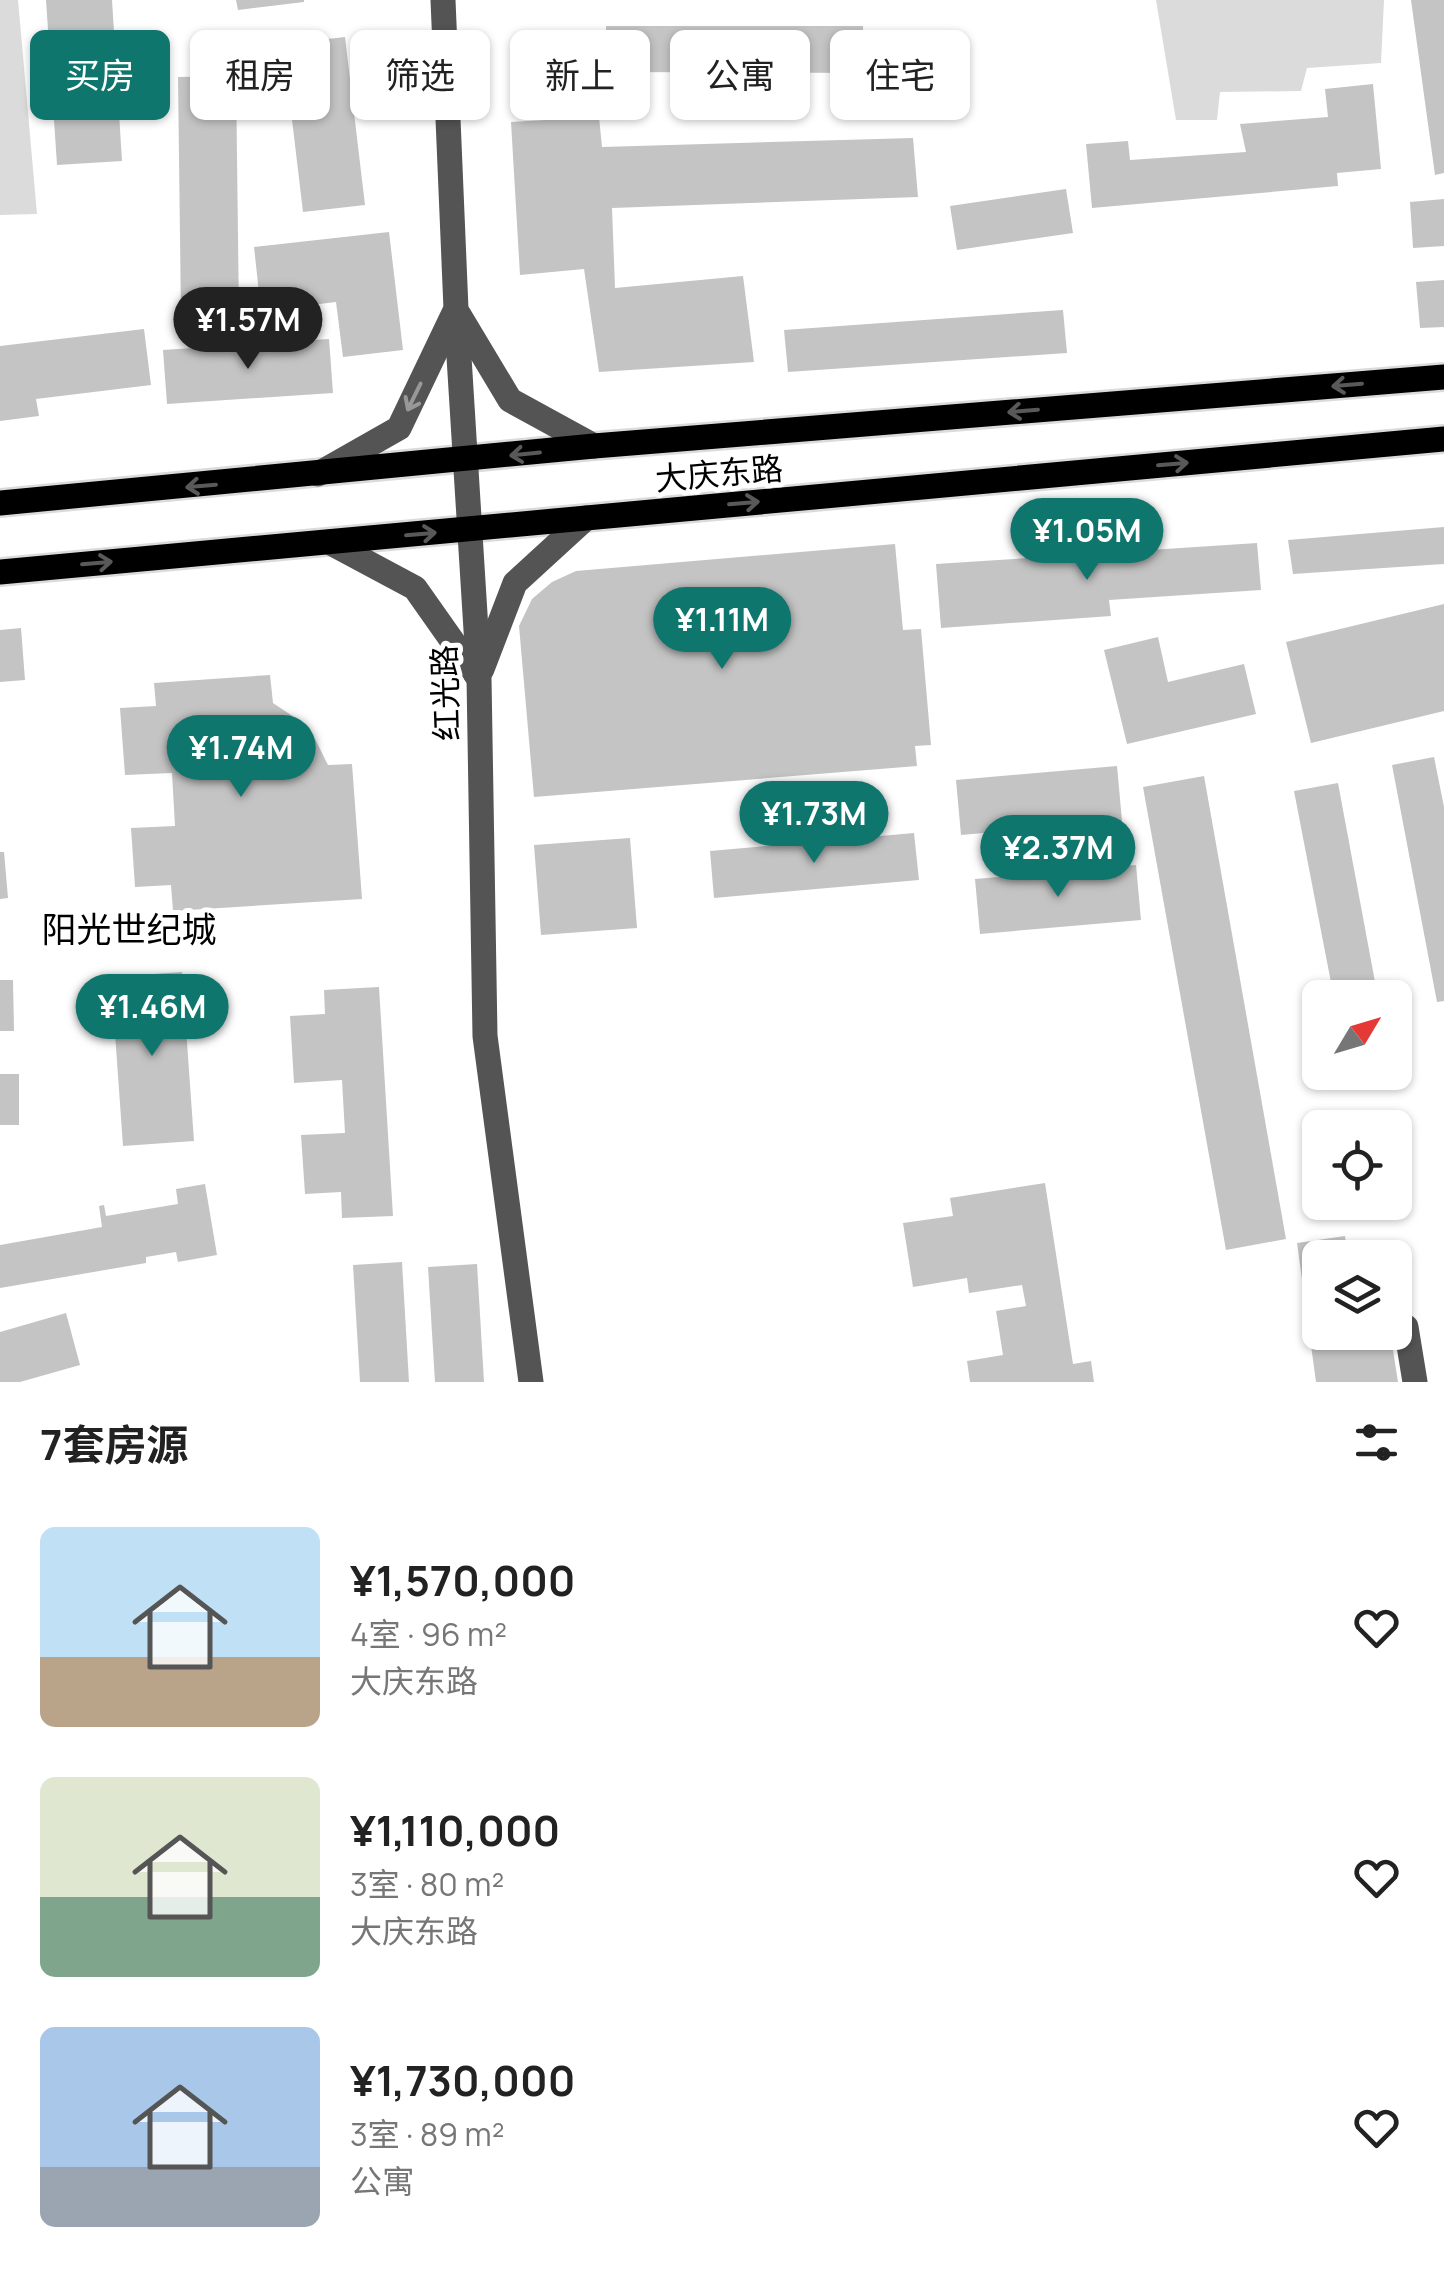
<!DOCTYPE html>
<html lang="zh">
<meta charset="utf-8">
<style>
body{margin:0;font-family:Manrope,"Noto Sans SC",sans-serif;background:#f6f6f6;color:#222;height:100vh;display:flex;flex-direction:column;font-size:38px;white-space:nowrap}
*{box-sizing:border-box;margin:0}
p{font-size:32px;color:#767676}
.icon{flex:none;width:55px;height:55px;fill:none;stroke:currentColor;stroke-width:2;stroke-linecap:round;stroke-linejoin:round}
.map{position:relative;height:1382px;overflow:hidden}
.panel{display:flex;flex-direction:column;background:#fff;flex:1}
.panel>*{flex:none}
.banner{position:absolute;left:30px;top:30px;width:1385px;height:90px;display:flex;gap:20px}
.needle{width:65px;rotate:52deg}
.tools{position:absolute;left:1302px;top:980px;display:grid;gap:20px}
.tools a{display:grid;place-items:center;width:110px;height:110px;border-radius:15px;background:#fff;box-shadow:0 2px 8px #0004;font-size:50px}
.price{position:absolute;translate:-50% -85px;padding:0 22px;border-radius:35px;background:#0f766e;color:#fff;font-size:32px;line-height:65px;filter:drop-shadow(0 2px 5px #0008)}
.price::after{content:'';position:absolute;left:50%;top:60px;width:30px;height:22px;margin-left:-15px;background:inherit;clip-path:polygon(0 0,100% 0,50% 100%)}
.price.active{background:#222;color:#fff}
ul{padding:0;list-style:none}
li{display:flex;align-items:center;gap:30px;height:250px;padding:0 40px}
li span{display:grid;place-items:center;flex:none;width:280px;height:200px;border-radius:15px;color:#555}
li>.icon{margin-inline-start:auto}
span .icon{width:120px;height:120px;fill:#fffc;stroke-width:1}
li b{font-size:42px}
h2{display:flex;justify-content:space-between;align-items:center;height:120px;padding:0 40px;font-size:42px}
.tag{padding:0 35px;border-radius:15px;background:#fff;box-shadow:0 2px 8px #0004;font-size:35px;line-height:90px}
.tag.active{background:#0f766e;color:#fff}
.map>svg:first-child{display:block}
.green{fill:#dbdbdb}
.building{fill:#c4c4c4}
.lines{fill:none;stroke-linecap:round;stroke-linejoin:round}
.major-casing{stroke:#dbdbdb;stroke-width:30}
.minor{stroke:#545454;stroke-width:25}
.major{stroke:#000;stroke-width:25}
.oneway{stroke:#595959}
.oneway2{stroke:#989898}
.labels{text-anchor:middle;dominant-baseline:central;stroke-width:10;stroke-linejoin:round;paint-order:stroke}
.street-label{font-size:32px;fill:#000;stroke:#fff}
.neighbourhood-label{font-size:35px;fill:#000;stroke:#fff}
</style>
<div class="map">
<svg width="1444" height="1382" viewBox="0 0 1444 1382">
<rect width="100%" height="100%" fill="#fff"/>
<g class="green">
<path d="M0,0H18L37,214L0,215Z"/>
<path d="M1156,0H1384L1381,63L1307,68L1301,91L1220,92L1217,120H1176Z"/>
</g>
<g class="building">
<path d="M46,0H112L122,161L57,165Z"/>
<path d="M236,0H304V2L238,10Z"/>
<path d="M1411,0H1444V173L1435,175Z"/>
<path d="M606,26H863L864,73L606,72Z"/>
<path d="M345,37L365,205L303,212L283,44Z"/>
<path d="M236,76L239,317H181L178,77Z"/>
<path d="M1373,84L1381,169L1337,173L1338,186L1092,208L1086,144L1128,141L1130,160L1246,152L1240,124L1328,117L1325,89Z"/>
<path d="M599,117L602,147L913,138L918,197L612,208L615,288L743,276L754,362L599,372L584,269L520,275L511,122Z"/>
<path d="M1066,189L1073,233L957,250L950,206Z"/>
<path d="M1444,199V246L1413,248L1410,202Z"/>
<path d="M389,232L403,350L343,357L336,302L261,311L254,247Z"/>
<path d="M1444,280V327L1420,328L1416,282Z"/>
<path d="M1063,310L1067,353L788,372L784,330Z"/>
<path d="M144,329L151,385L36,399L39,416L0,421V346Z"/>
<path d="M329,339L333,393L167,404L163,350Z"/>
<path d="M1444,527V564L1293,574L1288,540Z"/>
<path d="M1257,543L1261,590L1109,600L1111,616L941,628L936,564Z"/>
<path d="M895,544L903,630L921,629L931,745L915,746L917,766L534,797L519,626L532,599L552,582L576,571Z"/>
<path d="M1444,604V711L1311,743L1286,642Z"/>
<path d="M21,628L25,680L0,682V630Z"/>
<path d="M1158,637L1168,682L1244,664L1256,714L1127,744L1104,650Z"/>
<path d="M270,675L273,703L309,727L328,765L352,764L362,899L173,911L171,885L135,887L131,828L175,826L172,773L125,775L120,708L156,706L154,683Z"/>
<path d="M1434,757L1444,807V1001L1437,1002L1392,765Z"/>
<path d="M1117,766L1122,821L961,835L956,780Z"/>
<path d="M1204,776L1286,1239L1226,1250L1143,787Z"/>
<path d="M1338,783L1378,998H1334L1294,791Z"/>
<path d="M914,833L919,880L714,898L710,851Z"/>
<path d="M630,838L637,928L541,935L534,845Z"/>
<path d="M0,852H4L8,898L0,899Z"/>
<path d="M1136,865L1141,920L980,934L975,879Z"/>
<path d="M182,972L194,1141L123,1146L111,977Z"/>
<path d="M0,980H13L14,1031H0Z"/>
<path d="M379,987L393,1216L342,1218L341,1192L305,1194L301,1135L345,1133L342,1080L294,1083L290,1016L325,1014L324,990Z"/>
<rect x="0" y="1074" width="19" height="51"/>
<path d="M1045,1183L1073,1364L1091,1361L1094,1382H970L967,1361L1003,1355L996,1311L1026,1306L1022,1285L969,1293L967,1278L913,1287L903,1223L953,1216L950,1198Z"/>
<path d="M205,1184L217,1255L178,1262L176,1252L146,1257V1263L0,1288V1245L102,1227L99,1206L104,1205L106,1216L178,1204L176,1189Z"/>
<path d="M1345,1236L1348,1258H1320V1332H1358L1360,1349L1392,1344L1398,1382H1316L1297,1243Z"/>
<path d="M402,1262L409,1382H360L353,1265Z"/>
<path d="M477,1264L484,1382H435L428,1267Z"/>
<path d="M66,1313L80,1365L20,1382H0V1332Z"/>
</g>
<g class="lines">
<defs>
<g id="major">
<path d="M0,503L594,446L1444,377"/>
<path d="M0,572L1444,439"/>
</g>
</defs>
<use href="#major" class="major-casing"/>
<g class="minor">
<path d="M443,0L456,309L479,678L485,1036L531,1382"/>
<path d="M459,315L510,400L594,446"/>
<path d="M318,474L399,428L454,313"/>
<path d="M329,542L415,588L477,676"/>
<path d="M482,669L515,583L586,518"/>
<path d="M1406,1327L1415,1382"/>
</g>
<use href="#major" class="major"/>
</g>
<defs><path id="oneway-shaft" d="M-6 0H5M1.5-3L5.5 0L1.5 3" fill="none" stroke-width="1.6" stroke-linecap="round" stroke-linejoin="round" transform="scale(2.5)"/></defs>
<g class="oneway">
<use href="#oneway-shaft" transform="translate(1347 385) rotate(175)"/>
<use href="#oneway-shaft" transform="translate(1023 411) rotate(175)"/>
<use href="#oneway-shaft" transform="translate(525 454) rotate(174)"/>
<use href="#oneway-shaft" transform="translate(1173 464) rotate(-5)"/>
<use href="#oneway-shaft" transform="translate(201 486) rotate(175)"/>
<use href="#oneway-shaft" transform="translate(744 503) rotate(-5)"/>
<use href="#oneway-shaft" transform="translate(421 534) rotate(-5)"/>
<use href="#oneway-shaft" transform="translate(97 563) rotate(-5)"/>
</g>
<use class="oneway2" href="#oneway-shaft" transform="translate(414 397) rotate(116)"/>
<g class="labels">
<g class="street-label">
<text transform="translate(719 473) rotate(-5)">大庆东路</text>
<text transform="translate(445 693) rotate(-92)">红光路</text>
</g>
<g class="neighbourhood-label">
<text x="129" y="929">阳光世纪城</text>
</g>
</g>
</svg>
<div class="tools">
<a><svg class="needle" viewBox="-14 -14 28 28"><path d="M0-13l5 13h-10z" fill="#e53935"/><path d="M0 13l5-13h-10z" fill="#767676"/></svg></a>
<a><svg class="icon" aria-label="locate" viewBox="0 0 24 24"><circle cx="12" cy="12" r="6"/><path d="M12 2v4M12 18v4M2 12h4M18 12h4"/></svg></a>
<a><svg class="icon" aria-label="layers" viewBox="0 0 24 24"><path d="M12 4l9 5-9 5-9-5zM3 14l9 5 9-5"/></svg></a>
</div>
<b class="price active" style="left:248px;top:372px">¥1.57M</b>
<b class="price" style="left:1087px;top:583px">¥1.05M</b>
<b class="price" style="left:722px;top:672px">¥1.11M</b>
<b class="price" style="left:241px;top:800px">¥1.74M</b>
<b class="price" style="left:814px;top:866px">¥1.73M</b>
<b class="price" style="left:1058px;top:900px">¥2.37M</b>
<b class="price" style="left:152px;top:1059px">¥1.46M</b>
<div class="banner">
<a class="tag active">买房</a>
<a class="tag">租房</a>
<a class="tag">筛选</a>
<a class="tag">新上</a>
<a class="tag">公寓</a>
<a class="tag">住宅</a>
</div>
</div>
<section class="panel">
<h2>7套房源<svg class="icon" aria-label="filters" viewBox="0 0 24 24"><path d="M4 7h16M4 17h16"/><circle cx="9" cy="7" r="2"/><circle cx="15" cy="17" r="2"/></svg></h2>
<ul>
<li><span style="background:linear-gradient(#bfe0f5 65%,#b9a48a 0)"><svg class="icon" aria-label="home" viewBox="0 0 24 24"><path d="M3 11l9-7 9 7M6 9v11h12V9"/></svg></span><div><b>¥1,570,000</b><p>4室 · 96 m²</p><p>大庆东路</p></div><svg class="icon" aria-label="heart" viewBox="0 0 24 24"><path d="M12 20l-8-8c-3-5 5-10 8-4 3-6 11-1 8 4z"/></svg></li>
<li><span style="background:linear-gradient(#dfe7d0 60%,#7fa58c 0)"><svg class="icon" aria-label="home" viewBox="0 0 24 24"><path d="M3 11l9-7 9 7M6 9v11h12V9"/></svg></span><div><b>¥1,110,000</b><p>3室 · 80 m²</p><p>大庆东路</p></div><svg class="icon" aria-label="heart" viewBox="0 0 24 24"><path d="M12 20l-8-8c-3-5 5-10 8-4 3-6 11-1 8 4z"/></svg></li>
<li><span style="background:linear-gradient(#a9c7e8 70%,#9aa5b1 0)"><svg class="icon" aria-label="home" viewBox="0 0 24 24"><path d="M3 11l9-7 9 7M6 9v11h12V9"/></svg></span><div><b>¥1,730,000</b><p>3室 · 89 m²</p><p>公寓</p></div><svg class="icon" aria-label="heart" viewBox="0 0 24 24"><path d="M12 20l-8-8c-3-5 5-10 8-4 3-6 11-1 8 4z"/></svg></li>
</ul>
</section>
